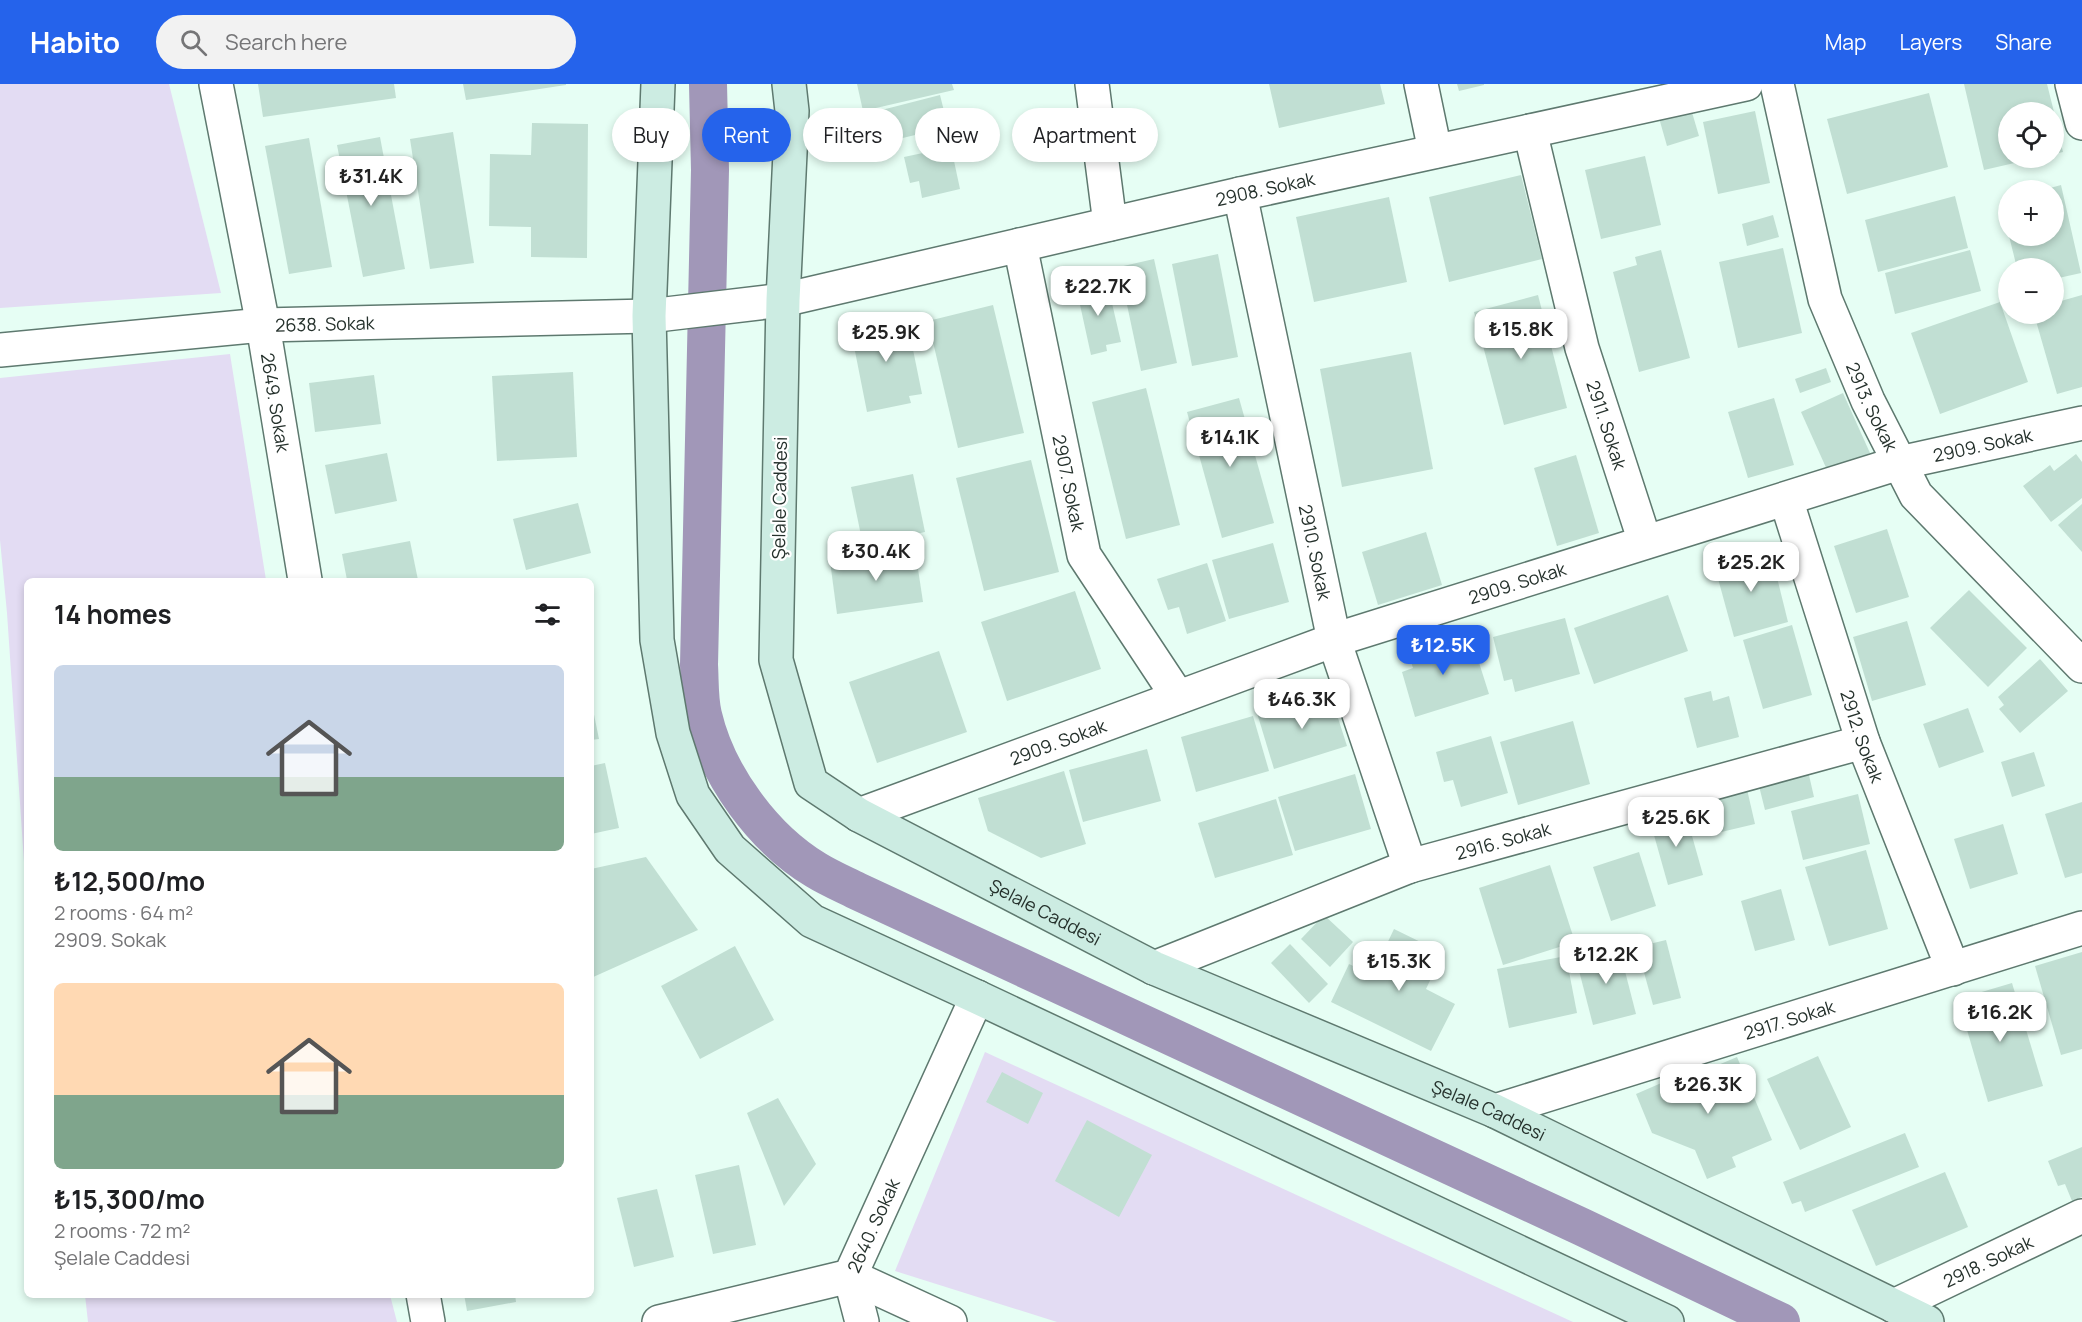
<!DOCTYPE html>
<meta charset="utf-8">
<style>
body{margin:0;font-family:Manrope,sans-serif;background:#f2f2f2;color:#202124;height:100vh;display:flex;flex-direction:column;font-size:22px;white-space:nowrap}
*{box-sizing:border-box;margin:0}
p{font-size:20px;color:#757577}
.icon{flex:none;width:33px;height:33px;fill:none;stroke:currentColor;stroke-width:2;stroke-linecap:round;stroke-linejoin:round}
.map{position:relative;flex:1;overflow:hidden}
.drawer{position:absolute;left:24px;top:494px;width:570px;height:720px;display:flex;flex-direction:column;background:#fff;border-radius:9px;box-shadow:0 3px 9px #0003}
.drawer>*{flex:none}
.banner{position:absolute;left:612px;top:24px;width:570px;height:54px;display:flex;gap:12px}
.tools{position:absolute;left:1998px;top:18px;display:grid;gap:12px}
.tools a{display:grid;place-items:center;width:66px;height:66px;border-radius:50%;background:#fff;box-shadow:0 3px 9px #0003;font-size:30px}
.price{position:absolute;translate:-50% -51px;padding:0 14px;border-radius:12px;background:#fff;color:#222;font-size:20px;line-height:39px;filter:drop-shadow(0 2px 3px #0008)}
.price::after{content:'';position:absolute;left:50%;top:36px;width:18px;height:14px;margin-left:-9px;background:inherit;clip-path:polygon(0 0,100% 0,50% 100%)}
.price.current{background:#2563eb;color:#fff}
ul{padding:0;list-style:none}
li{display:grid;align-content:center;gap:12px;height:318px;padding:0 30px}
li span{display:grid;place-items:center;height:186px;border-radius:9px;color:#555}
li>.icon{margin-inline-start:auto}
span .icon{width:108px;height:108px;fill:#fffc;stroke-width:1}
li b{font-size:26px}
h2{display:flex;justify-content:space-between;align-items:center;height:72px;padding:0 30px;font-size:26px}
.pill{padding:0 21px;border-radius:27px;background:#fff;box-shadow:0 3px 9px #0003;font-size:21px;line-height:54px}
.pill.current{background:#2563eb;color:#fff}
header{display:flex;align-items:center;gap:36px;box-sizing:border-box;height:84px;padding:0 30px;background:#2563eb;color:#fff}
header strong{font-size:28px}
nav{display:flex;gap:33px;margin-inline-start:auto;font-size:21px}
.search{width:420px;height:54px;background:#f2f2f2;display:flex;align-items:center;gap:15px;box-sizing:border-box;padding:0 21px;border-radius:33px;color:#757577;font-size:22px}
.map>svg:first-child{display:block}
.green{fill:#e3dcf3}
.lines{fill:none;stroke-linecap:round;stroke-linejoin:round}
.canal{stroke:#a197b8;stroke-width:38}
.building{fill:#c1dfd3}
.street-casing{stroke:#5e796f;stroke-width:36}
.secondary-casing{stroke:#5e796f;stroke-width:36}
.street{stroke:#fff;stroke-width:33}
.secondary{stroke:#ccece2;stroke-width:33}
.labels{text-anchor:middle;dominant-baseline:central;stroke-width:4.5;stroke-linejoin:round;paint-order:stroke}
.street-label{font-size:18px;fill:#25312c;stroke:#fff}
</style>
<header>
<strong>Habito</strong>
<div class="search"><svg class="icon" aria-label="search" viewBox="0 0 24 24"><circle cx="10" cy="10" r="6"/><path d="M15 15l6 6"/></svg>Search here</div>
<nav><a>Map</a><a>Layers</a><a>Share</a></nav>
</header>
<div class="map">
<svg width="2082" height="1238" viewBox="0 0 2082 1238">
<rect width="100%" height="100%" fill="#e6fef4"/>
<g class="green">
<path d="M0,0H169L221,209L0,224Z"/>
<path d="M230,270L266,496H27V778H24L7,529L0,456V294Z"/>
<path d="M985,968L1573,1238H1057L895,1187Z"/>
<path d="M85,1211H390L397,1238H88Z"/>
</g>
<g class="lines">
<path class="canal" d="M708,0L710,86L699,581C700,597 699,615 703,631C717,691 763,754 816,786C829,794 843,800 857,807L1582,1143L1781,1238"/>
</g>
<g class="building">
<path d="M258,0H394L396,14L263,33Z"/>
<path d="M463,0H566V1L466,16Z"/>
<path d="M857,0H952L954,6L863,27Z"/>
<path d="M1269,0H1380L1385,20L1279,44Z"/>
<path d="M1457,0H1484V1L1459,7Z"/>
<path d="M1964,0H2047L2054,28H2008V74H2036L1984,86Z"/>
<path d="M1929,9L1948,83L1847,110L1827,35Z"/>
<path d="M940,11L948,43L878,60L870,29Z"/>
<path d="M1691,25L1699,52L1667,62L1659,34Z"/>
<path d="M1755,27L1770,99L1718,110L1703,38Z"/>
<path d="M2054,31L2063,68L2054,70Z"/>
<path d="M532,39L588,40L587,174L531,173V143L489,142L490,70L531,71Z"/>
<path d="M453,48L474,179L430,185L410,55Z"/>
<path d="M380,53L405,185L363,193L337,61Z"/>
<path d="M309,54L332,183L289,190L265,62Z"/>
<path d="M951,63L960,105L922,114L919,97L910,99L904,73Z"/>
<path d="M1645,72L1661,141L1601,155L1585,86Z"/>
<path d="M1521,91L1542,175L1449,198L1429,113Z"/>
<path d="M2061,101L2081,189L2054,195V184H2017L2009,152H2054V106H2043Z"/>
<path d="M1955,112L1968,164L1878,188L1865,136Z"/>
<path d="M1389,113L1407,198L1314,218L1296,133Z"/>
<path d="M2008,113V145L2001,115Z"/>
<path d="M1773,131L1779,153L1747,162L1742,140Z"/>
<path d="M1783,164L1802,249L1738,264L1719,178Z"/>
<path d="M1661,166L1690,274L1639,288L1613,188L1637,181L1635,173Z"/>
<path d="M1970,166L1981,207L1895,230L1885,189Z"/>
<path d="M1218,170L1238,273L1192,282L1172,180Z"/>
<path d="M1154,175L1177,279L1141,287L1119,183Z"/>
<path d="M1089,195L1092,205L1108,202L1121,258L1106,261L1107,267L1091,271L1075,198Z"/>
<path d="M1538,211L1567,324L1504,341L1474,228Z"/>
<path d="M2082,211V303L2057,310L2034,230H2054V219Z"/>
<path d="M2000,218L2028,298L1940,330L1911,249Z"/>
<path d="M993,221L1024,349L958,364L928,237Z"/>
<path d="M906,231L922,310L909,312L911,319L867,328L850,242Z"/>
<path d="M1411,268L1433,385L1342,403L1320,285Z"/>
<path d="M1826,284L1831,298L1800,309L1795,295Z"/>
<path d="M573,288L577,373L497,377L492,292Z"/>
<path d="M374,291L381,340L315,348L309,299Z"/>
<path d="M1146,304L1180,441L1126,455L1092,318Z"/>
<path d="M1843,309L1870,369L1828,388L1801,328Z"/>
<path d="M1239,314L1274,439L1222,454L1187,328Z"/>
<path d="M1774,314L1794,381L1748,394L1728,328Z"/>
<path d="M387,369L397,417L335,430L325,381Z"/>
<path d="M2076,370L2082,378V414L2051,438L2023,402L2050,381L2054,387Z"/>
<path d="M1576,371L1599,449L1557,462L1534,384Z"/>
<path d="M1031,376L1059,488L984,507L956,394Z"/>
<path d="M913,390L925,448L863,461L851,403Z"/>
<path d="M578,419L591,469L526,486L513,435Z"/>
<path d="M2082,420V468L2058,441Z"/>
<path d="M1887,445L1909,513L1856,529L1834,462Z"/>
<path d="M1426,448L1442,501L1378,521L1362,468Z"/>
<path d="M410,457L418,496H347L342,470Z"/>
<path d="M1273,459L1289,518L1229,535L1212,476Z"/>
<path d="M915,465L923,518L837,530L830,477Z"/>
<path d="M1770,465L1788,538L1734,553L1714,480Z"/>
<path d="M1207,479L1226,537L1187,550L1179,523L1168,526L1157,495Z"/>
<path d="M1969,506L2027,564L1988,603L1930,544Z"/>
<path d="M1075,507L1101,585L1007,617L981,538Z"/>
<path d="M1668,511L1688,567L1594,600L1574,544Z"/>
<path d="M1565,534L1580,590L1515,608L1512,595L1504,597L1493,553Z"/>
<path d="M1907,537L1926,601L1872,617L1853,553Z"/>
<path d="M1792,541L1812,611L1763,625L1743,556Z"/>
<path d="M1455,550L1461,570L1475,566L1489,610L1415,633L1402,588L1413,584L1407,565Z"/>
<path d="M939,567L967,648L877,679L849,598Z"/>
<path d="M2040,575L2068,607L2020,649L1999,625L2004,621L1998,613Z"/>
<path d="M1329,606L1347,662L1274,685L1257,629Z"/>
<path d="M1711,607L1713,617L1729,612L1739,653L1697,664L1684,614Z"/>
<path d="M591,616L599,655L591,656Z"/>
<path d="M1968,624L1984,668L1939,684L1923,640Z"/>
<path d="M1253,632L1269,687L1196,708L1181,653Z"/>
<path d="M1573,637L1590,700L1518,721L1500,658Z"/>
<path d="M1491,652L1508,709L1461,723L1453,696L1444,698L1436,668Z"/>
<path d="M1147,665L1161,717L1083,738L1069,686Z"/>
<path d="M2034,668L2045,702L2012,713L2001,678Z"/>
<path d="M1806,678L1814,713L1765,726L1756,690Z"/>
<path d="M605,679L619,744L591,750V682Z"/>
<path d="M1064,687L1086,760L1041,774L988,747L978,714Z"/>
<path d="M1355,690L1371,745L1295,767L1278,713Z"/>
<path d="M1746,701L1755,740L1717,749L1708,710Z"/>
<path d="M1858,710L1870,760L1803,776L1791,727Z"/>
<path d="M1276,715L1293,771L1215,794L1198,739Z"/>
<path d="M2082,718V789L2065,794L2045,730Z"/>
<path d="M1685,727L1703,791L1668,801L1650,737Z"/>
<path d="M2003,740L2018,790L1970,805L1954,755Z"/>
<path d="M1866,766L1888,845L1829,862L1805,783Z"/>
<path d="M1639,768L1656,822L1611,837L1593,783Z"/>
<path d="M646,773L698,846L591,894V785Z"/>
<path d="M1550,781L1575,858L1503,881L1479,804Z"/>
<path d="M1781,805L1795,856L1755,867L1741,817Z"/>
<path d="M1324,831L1353,858L1330,883L1301,855Z"/>
<path d="M1394,845L1443,869L1426,905L1455,920L1431,967L1331,918L1349,880L1372,891Z"/>
<path d="M1666,856L1681,914L1653,921L1637,863Z"/>
<path d="M1290,860L1328,900L1309,919L1271,879Z"/>
<path d="M1618,860L1636,930L1593,941L1575,871Z"/>
<path d="M735,862L774,936L700,975L661,902Z"/>
<path d="M2082,868V965L2061,971L2035,882Z"/>
<path d="M1566,872L1577,929L1509,944L1497,885Z"/>
<path d="M2012,899L2043,1002L1988,1018L1958,915Z"/>
<path d="M1818,972L1851,1043L1800,1066L1767,995Z"/>
<path d="M1737,973L1772,1056L1732,1073L1736,1083L1707,1095L1695,1066L1652,1049L1636,1010L1682,990L1685,995Z"/>
<path d="M1002,988L1043,1009L1028,1040L986,1018Z"/>
<path d="M778,1014L816,1080L784,1122L747,1029Z"/>
<path d="M1087,1036L1152,1071L1119,1133L1055,1097Z"/>
<path d="M1905,1049L1919,1083L1805,1128L1801,1117L1792,1120L1783,1098Z"/>
<path d="M2082,1063V1113L2072,1117L2065,1100L2058,1102L2048,1077Z"/>
<path d="M739,1081L756,1161L713,1170L695,1091Z"/>
<path d="M1945,1088L1968,1143L1876,1182L1852,1126Z"/>
<path d="M657,1105L674,1173L634,1183L617,1114Z"/>
<path d="M464,1210H515L516,1218L467,1227Z"/>
</g>
<g class="lines">
<defs>
<g id="street">
<path id="s1" d="M216,0L263,241L305,496"/>
<path d="M1092,0L1110,140"/>
<path d="M1421,0L1435,67"/>
<path id="s2" d="M1777,0L1825,215L1868,317L1916,411L2082,582"/>
<path d="M2072,0L2082,39"/>
<path id="s3" d="M1530,47L1582,264L1645,458"/>
<path id="s4" d="M1240,110L1334,556L1410,782"/>
<path id="s5" d="M1020,161L1084,471L1178,613"/>
<path id="s6" d="M0,266L263,241L649,232L783,216L1240,110L1746,0"/>
<path id="s7" d="M1786,415L1863,658L1953,885"/>
<path id="s8" d="M859,731L1334,556L1899,379L2082,339"/>
<path id="s9" d="M1154,884L1410,782L1863,658"/>
<path id="s10" d="M1495,1027L2082,844"/>
<path d="M850,1192L950,1238"/>
<path d="M850,1192L862,1238"/>
<path d="M423,1210L428,1238"/>
<path id="s11" d="M1894,1222L2082,1132"/>
<path id="s12" d="M659,1238L850,1192L977,913"/>
</g>
<g id="secondary">
<path d="M658,0L649,232L657,556L673,649L693,711L730,765L812,837L977,913L1667,1238"/>
<path id="s13" d="M789,0L792,27L783,216L776,576L811,699L859,731L1154,884L1495,1027L1927,1238"/>
</g>
</defs>
<use href="#street" class="street-casing"/>
<use href="#secondary" class="secondary-casing"/>
<use href="#street" class="street"/>
<use href="#secondary" class="secondary"/>
</g>
<g class="labels">
<g class="street-label">
<text stroke="none"><textPath href="#s6" startOffset="1280">2908. Sokak</textPath></text>
<text stroke="none"><textPath href="#s6" startOffset="326">2638. Sokak</textPath></text>
<text stroke="none"><textPath href="#s1" startOffset="324">2649. Sokak</textPath></text>
<text stroke="none"><textPath href="#s2" startOffset="338">2913. Sokak</textPath></text>
<text stroke="none"><textPath href="#s3" startOffset="304">2911. Sokak</textPath></text>
<text stroke="none"><textPath href="#s8" startOffset="1184">2909. Sokak</textPath></text>
<text stroke="none"><textPath href="#s5" startOffset="243">2907. Sokak</textPath></text>
<text transform="translate(779 414) rotate(-89)">Şelale Caddesi</text>
<text stroke="none"><textPath href="#s4" startOffset="366">2910. Sokak</textPath></text>
<text stroke="none"><textPath href="#s8" startOffset="698">2909. Sokak</textPath></text>
<text stroke="none"><textPath href="#s7" startOffset="249">2912. Sokak</textPath></text>
<text stroke="none"><textPath href="#s8" startOffset="212">2909. Sokak</textPath></text>
<text stroke="none"><textPath href="#s9" startOffset="372">2916. Sokak</textPath></text>
<text stroke="none"><textPath href="#s13" startOffset="972">Şelale Caddesi</textPath></text>
<text stroke="none"><textPath href="#s10" startOffset="308">2917. Sokak</textPath></text>
<text stroke="none"><textPath href="#s13" startOffset="1458">Şelale Caddesi</textPath></text>
<text stroke="none"><textPath href="#s12" startOffset="252">2640. Sokak</textPath></text>
<text stroke="none"><textPath href="#s11" startOffset="104">2918. Sokak</textPath></text>
</g>
</g>
</svg>
<div class="tools">
<a><svg class="icon" aria-label="locate" viewBox="0 0 24 24"><circle cx="12" cy="12" r="6"/><path d="M12 2v4M12 18v4M2 12h4M18 12h4"/></svg></a>
<a>+</a>
<a>−</a>
</div>
<b class="price" style="left:371px;top:123px">₺31.4K</b>
<b class="price" style="left:1098px;top:233px">₺22.7K</b>
<b class="price" style="left:1521px;top:276px">₺15.8K</b>
<b class="price" style="left:886px;top:279px">₺25.9K</b>
<b class="price" style="left:1230px;top:384px">₺14.1K</b>
<b class="price" style="left:876px;top:498px">₺30.4K</b>
<b class="price" style="left:1751px;top:509px">₺25.2K</b>
<b class="price current" style="left:1443px;top:592px">₺12.5K</b>
<b class="price" style="left:1302px;top:646px">₺46.3K</b>
<b class="price" style="left:1676px;top:764px">₺25.6K</b>
<b class="price" style="left:1606px;top:901px">₺12.2K</b>
<b class="price" style="left:1399px;top:908px">₺15.3K</b>
<b class="price" style="left:2000px;top:959px">₺16.2K</b>
<b class="price" style="left:1708px;top:1031px">₺26.3K</b>
<div class="banner">
<a class="pill">Buy</a>
<a class="pill current">Rent</a>
<a class="pill">Filters</a>
<a class="pill">New</a>
<a class="pill">Apartment</a>
</div>
<section class="drawer">
<h2>14 homes<svg class="icon" aria-label="filters" viewBox="0 0 24 24"><path d="M4 7h16M4 17h16"/><circle cx="9" cy="7" r="2"/><circle cx="15" cy="17" r="2"/></svg></h2>
<ul>
<li><span style="background:linear-gradient(#c9d6e8 60%,#7fa58c 0)"><svg class="icon" aria-label="home" viewBox="0 0 24 24"><path d="M3 11l9-7 9 7M6 9v11h12V9"/></svg></span><div><b>₺12,500/mo</b><p>2 rooms · 64 m²</p><p>2909. Sokak</p></div></li>
<li><span style="background:linear-gradient(#ffd9b3 60%,#7fa58c 0)"><svg class="icon" aria-label="home" viewBox="0 0 24 24"><path d="M3 11l9-7 9 7M6 9v11h12V9"/></svg></span><div><b>₺15,300/mo</b><p>2 rooms · 72 m²</p><p>Şelale Caddesi</p></div></li>
</ul>
</section>
</div>
